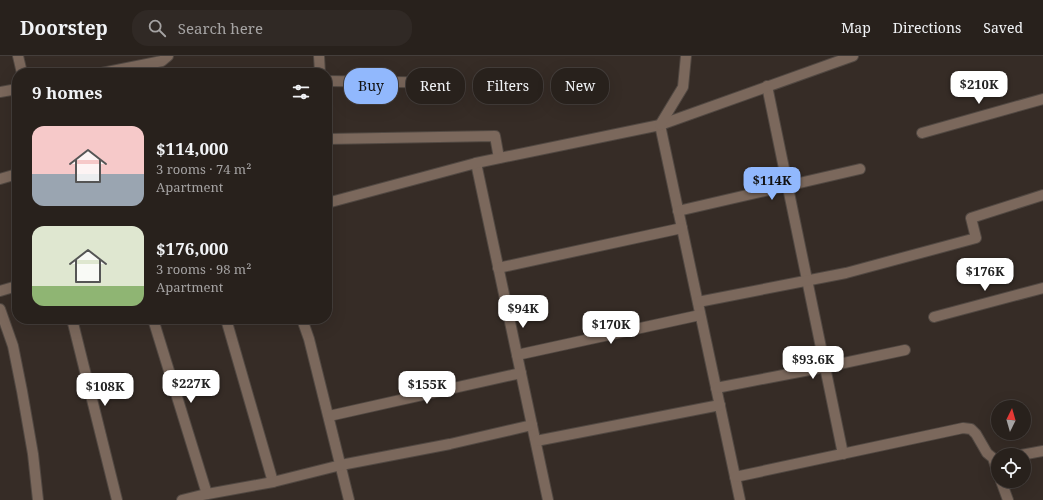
<!DOCTYPE html>
<meta charset="utf-8">
<style>
body{margin:0;font-family:"Noto Serif",serif;background:#302925;color:#f1f3f6;height:100vh;display:flex;flex-direction:column;font-size:15px;white-space:nowrap}
*{box-sizing:border-box;margin:0}
p{font-size:13px;color:#a5a3a3}
.icon{flex:none;width:22px;height:22px;fill:none;stroke:currentColor;stroke-width:2;stroke-linecap:round;stroke-linejoin:round}
.map{position:relative;flex:1;overflow:hidden}
.panel{position:absolute;left:12px;top:12px;width:320px;height:256px;display:flex;flex-direction:column;background:#28211c;border-radius:16px;box-shadow:0 4px 16px #0002,0 0 0 1px #443e3b}
.panel>*{flex:none}
.guide{position:absolute;left:344px;top:12px;width:380px;height:36px;display:flex;gap:8px}
.needle{width:26px;rotate:5deg}
.controls{position:absolute;left:991px;top:344px;display:grid;gap:8px}
.controls a{display:grid;place-items:center;width:40px;height:40px;border-radius:50%;background:#28211c;box-shadow:0 4px 16px #0002,0 0 0 1px #443e3b;font-size:20px}
.price{position:absolute;translate:-50% -34px;padding:0 9px;border-radius:8px;background:#fff;color:#222;font-size:13px;line-height:26px;filter:drop-shadow(0 1px 2px #0008)}
.price::after{content:'';position:absolute;left:50%;top:24px;width:12px;height:9px;margin-left:-6px;background:inherit;clip-path:polygon(0 0,100% 0,50% 100%)}
.price.current{background:#91b8fd;color:#111}
ul{padding:0;list-style:none}
li{display:flex;align-items:center;gap:12px;height:100px;padding:0 20px}
li span{display:grid;place-items:center;flex:none;width:112px;height:80px;border-radius:12px;color:#555}
li>.icon{margin-inline-start:auto}
span .icon{width:48px;height:48px;fill:#fffc;stroke-width:1}
li b{font-size:17px}
h2{display:flex;justify-content:space-between;align-items:center;height:48px;padding:0 20px;font-size:17px}
.tag{padding:0 14px;border-radius:16px;background:#28211c;box-shadow:0 4px 16px #0002,0 0 0 1px #443e3b;font-size:14px;line-height:36px}
.tag.current{background:#91b8fd;color:#111}
header{display:flex;align-items:center;gap:24px;box-sizing:border-box;height:56px;padding:0 20px;background:#28211c;border-bottom:1px solid #443e3b}
header strong{font-size:19px}
nav{display:flex;gap:22px;margin-inline-start:auto;font-size:14px}
.search{width:280px;height:36px;background:#302925;display:flex;align-items:center;gap:10px;box-sizing:border-box;padding:0 14px;border-radius:16px;color:#a5a3a3;font-size:15px}
.map>svg:first-child{display:block}
.lines{fill:none;stroke-linecap:round;stroke-linejoin:round}
.minor-casing{stroke:#514842;stroke-width:12}
.tertiary-casing{stroke:#514842;stroke-width:12}
.minor{stroke:#7b685c;stroke-width:10}
.tertiary{stroke:#7b685c;stroke-width:10}
</style>
<header>
<strong>Doorstep</strong>
<div class="search"><svg class="icon" aria-label="search" viewBox="0 0 24 24"><circle cx="10" cy="10" r="6"/><path d="M15 15l6 6"/></svg>Search here</div>
<nav><a>Map</a><a>Directions</a><a>Saved</a></nav>
</header>
<div class="map">
<svg width="1043" height="444" viewBox="0 0 1043 444">
<rect width="100%" height="100%" fill="#362c26"/>
<g class="lines">
<defs>
<g id="minor">
<path d="M18,0L22,17"/>
<path d="M319,0L320,17"/>
<path d="M102,17L162,5L168,0"/>
<path d="M327,25L459,27"/>
<path d="M767,30L843,398"/>
<path d="M0,36L17,33"/>
<path d="M660,69L740,444"/>
<path d="M922,77L1043,43"/>
<path d="M327,83L495,80L499,102"/>
<path d="M476,107L548,444"/>
<path d="M0,123L17,118"/>
<path d="M327,147L476,107L660,69L853,0"/>
<path d="M678,155L860,113"/>
<path d="M498,212L682,172"/>
<path d="M0,235L17,230"/>
<path d="M698,246L846,217L976,182L971,162L1043,139"/>
<path d="M0,253L13,290L22,335L33,398L38,444"/>
<path d="M934,261L1043,232"/>
<path d="M72,263L117,444"/>
<path d="M153,263L207,438"/>
<path d="M226,263L273,426"/>
<path d="M302,263L309,283L349,444"/>
<path d="M517,299L700,259"/>
<path d="M716,332L825,311L905,294"/>
<path d="M329,360L521,317"/>
<path d="M536,385L720,349"/>
<path d="M1021,399L1043,395"/>
<path d="M735,421L963,372L971,373L976,378L987,397L993,402L998,417"/>
<path d="M1001,425L1008,444"/>
<path d="M182,444L202,439L273,426L341,409L450,388L532,369"/>
</g>
<path id="tertiary" d="M660,69L683,31L686,0"/>
</defs>
<use href="#minor" class="minor-casing"/>
<use href="#tertiary" class="tertiary-casing"/>
<use href="#minor" class="minor"/>
<use href="#tertiary" class="tertiary"/>
</g>
</svg>
<div class="controls">
<a><svg class="needle" viewBox="-14 -14 28 28"><path d="M0-13l5 13h-10z" fill="#e53935"/><path d="M0 13l5-13h-10z" fill="#a5a3a3"/></svg></a>
<a><svg class="icon" aria-label="locate" viewBox="0 0 24 24"><circle cx="12" cy="12" r="6"/><path d="M12 2v4M12 18v4M2 12h4M18 12h4"/></svg></a>
</div>
<b class="price" style="left:979px;top:49px">$210K</b>
<b class="price current" style="left:772px;top:145px">$114K</b>
<b class="price" style="left:985px;top:236px">$176K</b>
<b class="price" style="left:523px;top:273px">$94K</b>
<b class="price" style="left:611px;top:289px">$170K</b>
<b class="price" style="left:813px;top:324px">$93.6K</b>
<b class="price" style="left:191px;top:348px">$227K</b>
<b class="price" style="left:427px;top:349px">$155K</b>
<b class="price" style="left:105px;top:351px">$108K</b>
<div class="guide">
<a class="tag current">Buy</a>
<a class="tag">Rent</a>
<a class="tag">Filters</a>
<a class="tag">New</a>
</div>
<section class="panel">
<h2>9 homes<svg class="icon" aria-label="filters" viewBox="0 0 24 24"><path d="M4 7h16M4 17h16"/><circle cx="9" cy="7" r="2"/><circle cx="15" cy="17" r="2"/></svg></h2>
<ul>
<li><span style="background:linear-gradient(#f6c9c9 60%,#9aa5b1 0)"><svg class="icon" aria-label="home" viewBox="0 0 24 24"><path d="M3 11l9-7 9 7M6 9v11h12V9"/></svg></span><div><b>$114,000</b><p>3 rooms · 74 m²</p><p>Apartment</p></div></li>
<li><span style="background:linear-gradient(#dfe7d0 75%,#8fb573 0)"><svg class="icon" aria-label="home" viewBox="0 0 24 24"><path d="M3 11l9-7 9 7M6 9v11h12V9"/></svg></span><div><b>$176,000</b><p>3 rooms · 98 m²</p><p>Apartment</p></div></li>
</ul>
</section>
</div>
